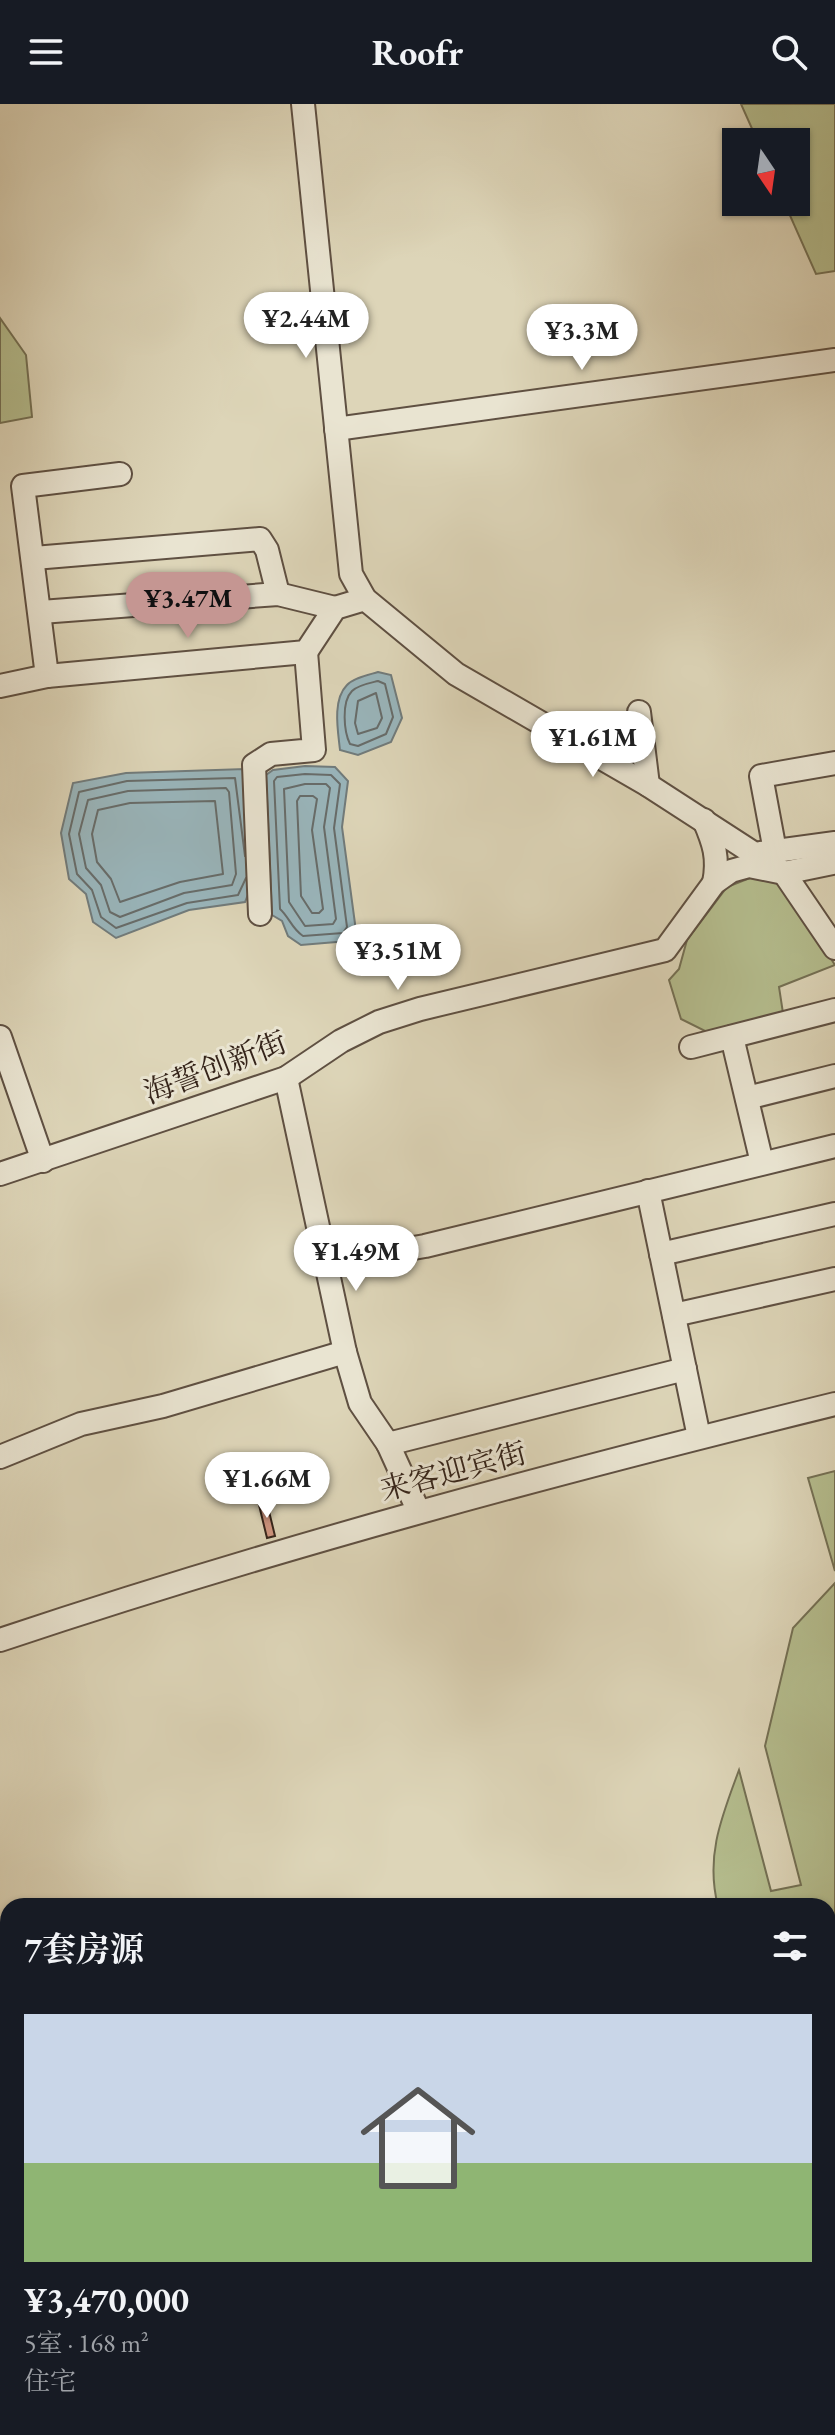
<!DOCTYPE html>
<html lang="zh">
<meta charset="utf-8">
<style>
body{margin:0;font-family:"EB Garamond","Noto Serif SC",serif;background:#20242c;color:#f1f3f6;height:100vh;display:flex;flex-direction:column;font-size:30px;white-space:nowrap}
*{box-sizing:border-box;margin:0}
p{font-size:26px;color:#9ea1a6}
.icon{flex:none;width:44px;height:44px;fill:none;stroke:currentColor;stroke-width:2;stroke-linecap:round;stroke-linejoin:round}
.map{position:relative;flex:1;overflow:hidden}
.drawer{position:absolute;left:0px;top:1794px;width:836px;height:538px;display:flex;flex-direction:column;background:#171b24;border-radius:24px 24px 0 0;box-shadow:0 2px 6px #0004}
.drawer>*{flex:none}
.needle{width:52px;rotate:167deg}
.tools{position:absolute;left:722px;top:24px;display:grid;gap:16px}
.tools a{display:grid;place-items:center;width:88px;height:88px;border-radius:0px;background:#171b24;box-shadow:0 2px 6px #0004;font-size:40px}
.price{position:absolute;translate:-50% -68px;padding:0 18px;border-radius:28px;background:#fff;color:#222;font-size:26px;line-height:52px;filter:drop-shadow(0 2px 4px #0008)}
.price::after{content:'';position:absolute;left:50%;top:48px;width:24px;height:18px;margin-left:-12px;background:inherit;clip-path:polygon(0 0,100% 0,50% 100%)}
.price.on{background:#c59692;color:#111}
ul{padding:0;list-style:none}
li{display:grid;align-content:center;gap:16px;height:424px;padding:0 24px}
li span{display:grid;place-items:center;height:248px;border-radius:0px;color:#555}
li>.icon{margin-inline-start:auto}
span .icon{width:144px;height:144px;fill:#fffc;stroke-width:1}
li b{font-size:34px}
h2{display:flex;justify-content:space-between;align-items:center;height:96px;padding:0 24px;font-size:34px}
header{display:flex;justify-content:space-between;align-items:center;height:104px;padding:0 24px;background:#171b24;font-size:36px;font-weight:700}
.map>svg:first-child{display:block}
.green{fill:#b4bc8d;stroke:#747054;stroke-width:2}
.water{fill:#99b5bb;stroke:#717b7b;stroke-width:2}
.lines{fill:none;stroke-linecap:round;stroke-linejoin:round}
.shore{stroke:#676c6a;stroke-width:2}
.building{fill:#d19681;stroke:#35241a;stroke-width:2}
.minor-casing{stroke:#5f5042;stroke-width:26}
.major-casing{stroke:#35241a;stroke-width:30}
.minor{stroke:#e9e4d1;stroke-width:22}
.major{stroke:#deba7c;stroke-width:26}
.labels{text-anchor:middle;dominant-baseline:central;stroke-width:6;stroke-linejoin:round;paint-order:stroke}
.street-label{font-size:30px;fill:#35241a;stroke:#e9e4d1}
</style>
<header><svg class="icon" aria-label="menu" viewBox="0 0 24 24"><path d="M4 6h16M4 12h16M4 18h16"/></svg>Roofr<svg class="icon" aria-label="search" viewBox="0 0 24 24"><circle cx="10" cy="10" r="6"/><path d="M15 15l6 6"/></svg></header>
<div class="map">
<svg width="835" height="2331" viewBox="0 0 835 2331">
<rect width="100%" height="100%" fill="#ddd5b8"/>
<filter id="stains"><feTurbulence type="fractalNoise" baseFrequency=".0025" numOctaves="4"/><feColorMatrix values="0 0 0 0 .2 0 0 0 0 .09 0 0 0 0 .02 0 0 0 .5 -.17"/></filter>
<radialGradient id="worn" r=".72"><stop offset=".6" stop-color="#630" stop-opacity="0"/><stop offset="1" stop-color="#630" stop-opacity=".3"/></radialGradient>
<g class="green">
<path d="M741,0H835V167L816,170L784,98H796V38H758Z"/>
<path d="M0,214L26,251L32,313L0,319Z"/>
<path d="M755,772L776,777L786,786L835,861L779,883L783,909L707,928L681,915L669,876L679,865L687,836L727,783Z"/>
<path d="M835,1367V1467L808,1374Z"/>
<path d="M835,1479V2088L828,2102V1802H718C705,1752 722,1712 739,1666L771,1787L801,1781L765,1642L793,1524Z"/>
<path d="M8,2082V2283L0,2252V2085Z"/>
<path d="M835,2272V2331H795L800,2324H828V2284Z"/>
<path d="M19,2324H147L149,2331H21Z"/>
<path d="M363,2324H691L686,2331H357Z"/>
</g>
<g class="water">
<path d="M378,568L391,571L402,614L391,638L358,651L340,646C338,627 332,596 347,581C353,574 368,571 378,568Z"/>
<path d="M305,662L335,663L348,677L342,723L356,827L348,837L301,841L288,832L282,817L272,811L266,671L273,666Z"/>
<path d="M245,665L255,773L245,798L189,806L116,834L93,818L86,790L69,775L61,729L73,679L126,669Z"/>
</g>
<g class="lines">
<g class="shore">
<path d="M378,577L385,580L393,613L386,630L358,642L350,640C344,628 341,598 352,587C358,581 370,579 378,577Z"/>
<path d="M376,589L382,614L377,624L358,630L355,619L358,597Z"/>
<path d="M305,670L331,671L340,680L334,724L347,823L343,829L303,832C292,825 289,813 280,805L274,677L277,673Z"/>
<path d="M305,680H326L330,684L324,723L336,815L333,820L305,822L289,798L284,685Z"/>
<path d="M226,684L229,688L236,770L232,781L184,789L120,813L110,808L101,781L86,764L79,730L88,696L128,687Z"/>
<path d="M300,692H313L317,695L312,726L323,805L319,809H312L301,792L297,697Z"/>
<path d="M215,697L223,770L180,778L120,798L111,775L97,758L92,730L98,706L130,699Z"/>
<path d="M245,752L235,674L127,677L79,688L69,730L77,770L92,786L101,813L116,824L187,799L238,791L246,774"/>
</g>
</g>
<g class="building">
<path d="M251,1355L260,1386L232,1394L223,1363Z"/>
<path d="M267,1399L275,1432L267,1434L259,1401Z"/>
</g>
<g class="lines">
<defs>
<g id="minor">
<path d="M303,0L351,470L365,495L456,570L648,681L784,769L835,844"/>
<path d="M336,325L835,256"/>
<path d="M34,454L260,435L267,446L278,490"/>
<path d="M41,508L278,490L335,504"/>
<path d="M47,572L23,382L120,370"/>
<path d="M0,582L47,572L306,548L335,504L365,495"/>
<path d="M639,608L648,681"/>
<path d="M704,716C714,739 719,754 714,779"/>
<path d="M775,747L761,672L835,659"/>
<path d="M761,749L835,739"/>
<path d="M260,810L254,661L271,650L314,646L306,548"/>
<path d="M0,933L43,1057"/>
<path d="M732,933L762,1059"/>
<path d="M691,943L835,906"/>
<path d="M286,974L345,1248L360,1299L388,1340L418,1406"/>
<path d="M747,994L835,972"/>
<path d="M0,1070L286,974L341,937L379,918L420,905L665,846L714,779L731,767L749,762L784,769L833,759"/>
<path d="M648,1087L699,1333"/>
<path d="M661,1150L835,1110"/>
<path d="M327,1159L425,1142L835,1042"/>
<path d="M674,1211L835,1175"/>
<path d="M388,1340L685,1265"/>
<path d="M0,1353L81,1320L163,1302L345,1248"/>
<path d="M0,1536C275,1444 554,1369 835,1300"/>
</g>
<g id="major">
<path d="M828,2148L835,2137"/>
<path d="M828,2226L835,2215"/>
<path d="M714,2331L719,2324"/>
<path d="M760,2331L764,2324"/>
</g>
</defs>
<use href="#minor" class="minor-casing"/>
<use href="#major" class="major-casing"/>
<use href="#minor" class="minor"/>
<use href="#major" class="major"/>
</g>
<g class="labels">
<g class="street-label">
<text transform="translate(215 963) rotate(-21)">海誓创新街</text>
<text transform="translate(453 1367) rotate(-15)">来客迎宾街</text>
</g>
</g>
<rect width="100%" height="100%" filter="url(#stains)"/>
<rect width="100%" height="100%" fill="url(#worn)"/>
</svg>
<div class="tools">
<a><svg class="needle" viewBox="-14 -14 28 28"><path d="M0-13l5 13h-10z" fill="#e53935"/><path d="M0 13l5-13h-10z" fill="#9ea1a6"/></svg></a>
</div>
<b class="price" style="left:306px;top:256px">¥2.44M</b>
<b class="price" style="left:582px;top:268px">¥3.3M</b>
<b class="price on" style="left:188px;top:536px">¥3.47M</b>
<b class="price" style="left:593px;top:675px">¥1.61M</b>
<b class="price" style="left:398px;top:888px">¥3.51M</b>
<b class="price" style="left:356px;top:1189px">¥1.49M</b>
<b class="price" style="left:267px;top:1416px">¥1.66M</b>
<section class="drawer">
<h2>7套房源<svg class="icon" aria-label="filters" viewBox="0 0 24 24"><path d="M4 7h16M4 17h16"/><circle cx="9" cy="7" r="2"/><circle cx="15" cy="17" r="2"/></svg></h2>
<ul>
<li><span style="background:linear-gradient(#c9d6e8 60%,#8fb573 0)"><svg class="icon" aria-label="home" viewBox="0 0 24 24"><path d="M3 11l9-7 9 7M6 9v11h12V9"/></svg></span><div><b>¥3,470,000</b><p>5室 · 168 m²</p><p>住宅</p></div></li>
</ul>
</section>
</div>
